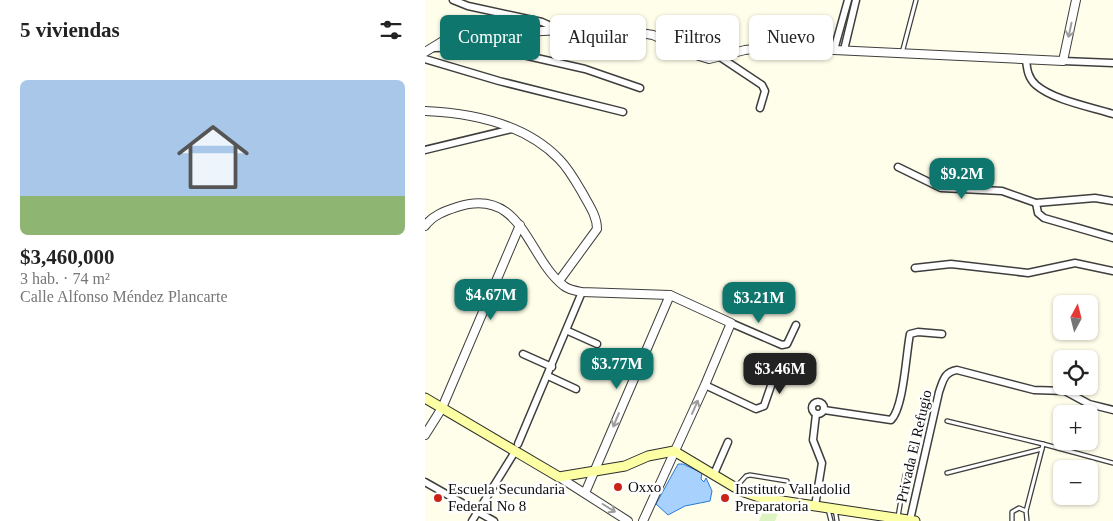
<!DOCTYPE html>
<html lang="es">
<meta charset="utf-8">
<style>
body{margin:0;font-family:"Times New Roman",serif;background:#f6f6f6;color:#222;height:100vh;display:flex;flex-direction:column;font-size:19px;white-space:nowrap}
*{box-sizing:border-box;margin:0}
p{font-size:16px;color:#767676}
.icon{flex:none;width:28px;height:28px;fill:none;stroke:currentColor;stroke-width:2;stroke-linecap:round;stroke-linejoin:round}
.map{position:relative;flex:1;overflow:hidden}
.side{display:flex;flex-direction:column;background:#fff;width:425px}
.side>*{flex:none}
.hud{position:absolute;left:15px;top:15px;width:475px;height:45px;display:flex;gap:10px}
.needle{width:32px;rotate:7deg}
.buttons{position:absolute;left:628px;top:295px;display:grid;gap:10px}
.buttons a{display:grid;place-items:center;width:45px;height:45px;border-radius:8px;background:#fff;box-shadow:0 1px 4px #0004;font-size:25px}
.price{position:absolute;translate:-50% -42px;padding:0 11px;border-radius:10px;background:#0f766e;color:#fff;font-size:16px;line-height:32px;filter:drop-shadow(0 1px 2px #0008)}
.price::after{content:'';position:absolute;left:50%;top:30px;width:15px;height:11px;margin-left:-8px;background:inherit;clip-path:polygon(0 0,100% 0,50% 100%)}
.price.active{background:#222;color:#fff}
ul{padding:0;list-style:none}
li{display:grid;align-content:center;gap:10px;height:265px;padding:0 20px}
li+li{border-top:1px solid #e0e0e0}
li span{display:grid;place-items:center;height:155px;border-radius:8px;color:#555}
li>.icon{margin-inline-start:auto}
span .icon{width:90px;height:90px;fill:#fffc;stroke-width:1}
li b{font-size:21px}
h2{display:flex;justify-content:space-between;align-items:center;height:60px;padding:0 20px;font-size:21px}
.tag{padding:0 18px;border-radius:8px;background:#fff;box-shadow:0 1px 4px #0004;font-size:18px;line-height:45px}
.tag.active{background:#0f766e;color:#fff}
main{display:flex;flex:1;min-height:0}
.map>svg:first-child{display:block}
.pitch{fill:#dcf4c2}
.water{fill:#a8d2fd;stroke:#277cdc}
.lines{fill:none;stroke-linecap:round;stroke-linejoin:round}
.service-casing{stroke:#3e3e3e;stroke-width:5.5}
.minor-casing{stroke:#3e3e3e;stroke-width:9}
.tertiary-casing{stroke:#3e3e3e;stroke-width:10}
.secondary-casing{stroke:#2d2d2d;stroke-width:11}
.service{stroke:#fff;stroke-width:3}
.minor{stroke:#fff;stroke-width:6}
.tertiary{stroke:#fff;stroke-width:8}
.secondary{stroke:#fdffa5;stroke-width:9}
.oneway{stroke:#9d9d9d}
.poi-dot{fill:#c92415;stroke:#fff;stroke-width:2}
.labels{text-anchor:middle;dominant-baseline:central;stroke-width:5;stroke-linejoin:round;paint-order:stroke}
.street-label{font-size:15px;fill:#0b0b0b;stroke:#fff}
.poi-label{font-size:15px;fill:#0b0b0b;stroke:#fff;text-anchor:start}
</style>
<main>
<section class="side">
<h2>5 viviendas<svg class="icon" aria-label="filters" viewBox="0 0 24 24"><path d="M4 7h16M4 17h16"/><circle cx="9" cy="7" r="2"/><circle cx="15" cy="17" r="2"/></svg></h2>
<ul>
<li><span style="background:linear-gradient(#a9c7e8 75%,#8fb573 0)"><svg class="icon" aria-label="home" viewBox="0 0 24 24"><path d="M3 11l9-7 9 7M6 9v11h12V9"/></svg></span><div><b>$3,460,000</b><p>3 hab. · 74 m²</p><p>Calle Alfonso Méndez Plancarte</p></div></li>
</ul>
</section>
<div class="map">
<svg width="688" height="521" viewBox="0 0 688 521">
<rect width="100%" height="100%" fill="#fffeea"/>
<path class="pitch" d="M340,507L353,513L350,521H334Z"/>
<path class="water" d="M253,464H258L277,473L276,479L279,482L281,478L287,491L285,501L260,506L243,515L231,504Z"/>
<g class="lines">
<defs>
<g id="service">
<path d="M477,53L491,0"/>
<path d="M522,421L618,444"/>
<path d="M522,473L617,449L618,444L688,463"/>
<path d="M311,487L321,476L325,475L362,481"/>
<path d="M403,509L406,521"/>
<path d="M410,509L412,521"/>
<path d="M601,511L617,449"/>
<path d="M473,517L480,475"/>
<path d="M587,521V512L594,508L601,511L602,521"/>
</g>
<g id="minor">
<path d="M28,0L43,6L117,22L135,30"/>
<path d="M7,48L60,47L85,52L160,69L215,88"/>
<path d="M409,50L423,0"/>
<path d="M419,50L431,0"/>
<path d="M295,57L337,85L340,91L335,108"/>
<path d="M0,59L74,81L198,112"/>
<path d="M601,60C602,69 603,78 611,85C628,100 666,107 688,114"/>
<path d="M638,61L688,63"/>
<path d="M0,150L87,129"/>
<path d="M473,167L516,188L577,191L611,203L670,198L688,201"/>
<path d="M611,203L613,213L619,218L688,238"/>
<path d="M490,268L526,264L603,273L650,263L688,271"/>
<path d="M306,323L357,345L362,344L371,325"/>
<path d="M143,331L172,344"/>
<path d="M98,354L127,367"/>
<path d="M123,376L151,389"/>
<path d="M280,385L331,409L339,406L349,377"/>
<circle cx="393" cy="408" r="6"/>
<path d="M399,410L466,420C479,407 481,353 485,334L493,332L517,334"/>
<path d="M93,444L157,292"/>
<path d="M289,474L303,442"/>
<path d="M0,482L69,521"/>
<path d="M390,506L397,463L388,440L391,414"/>
<path d="M485,520L514,392C518,381 519,372 532,370L609,390L640,391L664,404L688,410"/>
<path d="M47,521L91,450"/>
</g>
<g id="tertiary">
<path d="M0,52L18,41L31,36L136,30L203,31L228,35L271,55L284,59L320,50L346,47L638,61L651,0"/>
<path d="M0,111C47,113 100,124 134,159C144,169 151,182 158,194C164,205 172,216 172,229L134,281"/>
<path d="M0,226C8,215 20,211 32,207C98,186 102,258 139,286C144,290 151,291 157,292L245,295L306,323L280,385L218,521"/>
<path d="M0,435L17,408L95,225"/>
<path d="M134,477L203,521"/>
<path d="M160,493L245,295"/>
</g>
<path id="secondary" d="M0,398L134,477L200,466L223,456L249,451L316,491L337,498L490,521"/>
</defs>
<use href="#service" class="service-casing"/>
<use href="#minor" class="minor-casing"/>
<use href="#tertiary" class="tertiary-casing"/>
<use href="#secondary" class="secondary-casing"/>
<use href="#service" class="service"/>
<use href="#minor" class="minor"/>
<use href="#tertiary" class="tertiary"/>
<use href="#secondary" class="secondary"/>
</g>
<defs><path id="oneway-shaft" d="M-6 0H5M1.5-3L5.5 0L1.5 3" fill="none" stroke-width="1.6" stroke-linecap="round" stroke-linejoin="round" transform="scale(1.25)"/></defs>
<g class="oneway">
<use href="#oneway-shaft" transform="translate(645 30) rotate(102)"/>
<use href="#oneway-shaft" transform="translate(270 407) rotate(-66)"/>
<use href="#oneway-shaft" transform="translate(191 420) rotate(113)"/>
<use href="#oneway-shaft" transform="translate(184 508) rotate(32)"/>
</g>
<g class="poi-dot">
<circle cx="193" cy="487" r="5"/>
<circle cx="13" cy="498" r="5"/>
<circle cx="300" cy="498" r="5"/>
</g>
<g class="labels">
<g class="street-label">
<text transform="translate(489 446) rotate(-77)">Privada El Refugio</text>
</g>
<g class="poi-label">
<text x="203" y="487">Oxxo</text>
<text x="23" y="489">Escuela Secundaria<tspan x="23" dy="17">Federal No 8</tspan></text>
<text x="310" y="489">Instituto Valladolid<tspan x="310" dy="17">Preparatoria</tspan></text>
</g>
</g>
</svg>
<div class="buttons">
<a><svg class="needle" viewBox="-14 -14 28 28"><path d="M0-13l5 13h-10z" fill="#e53935"/><path d="M0 13l5-13h-10z" fill="#767676"/></svg></a>
<a><svg class="icon" aria-label="locate" viewBox="0 0 24 24"><circle cx="12" cy="12" r="6"/><path d="M12 2v4M12 18v4M2 12h4M18 12h4"/></svg></a>
<a>+</a>
<a>−</a>
</div>
<b class="price" style="left:537px;top:200px">$9.2M</b>
<b class="price" style="left:66px;top:321px">$4.67M</b>
<b class="price" style="left:334px;top:324px">$3.21M</b>
<b class="price" style="left:192px;top:390px">$3.77M</b>
<b class="price active" style="left:355px;top:395px">$3.46M</b>
<div class="hud">
<a class="tag active">Comprar</a>
<a class="tag">Alquilar</a>
<a class="tag">Filtros</a>
<a class="tag">Nuevo</a>
</div>
</div>
</main>
